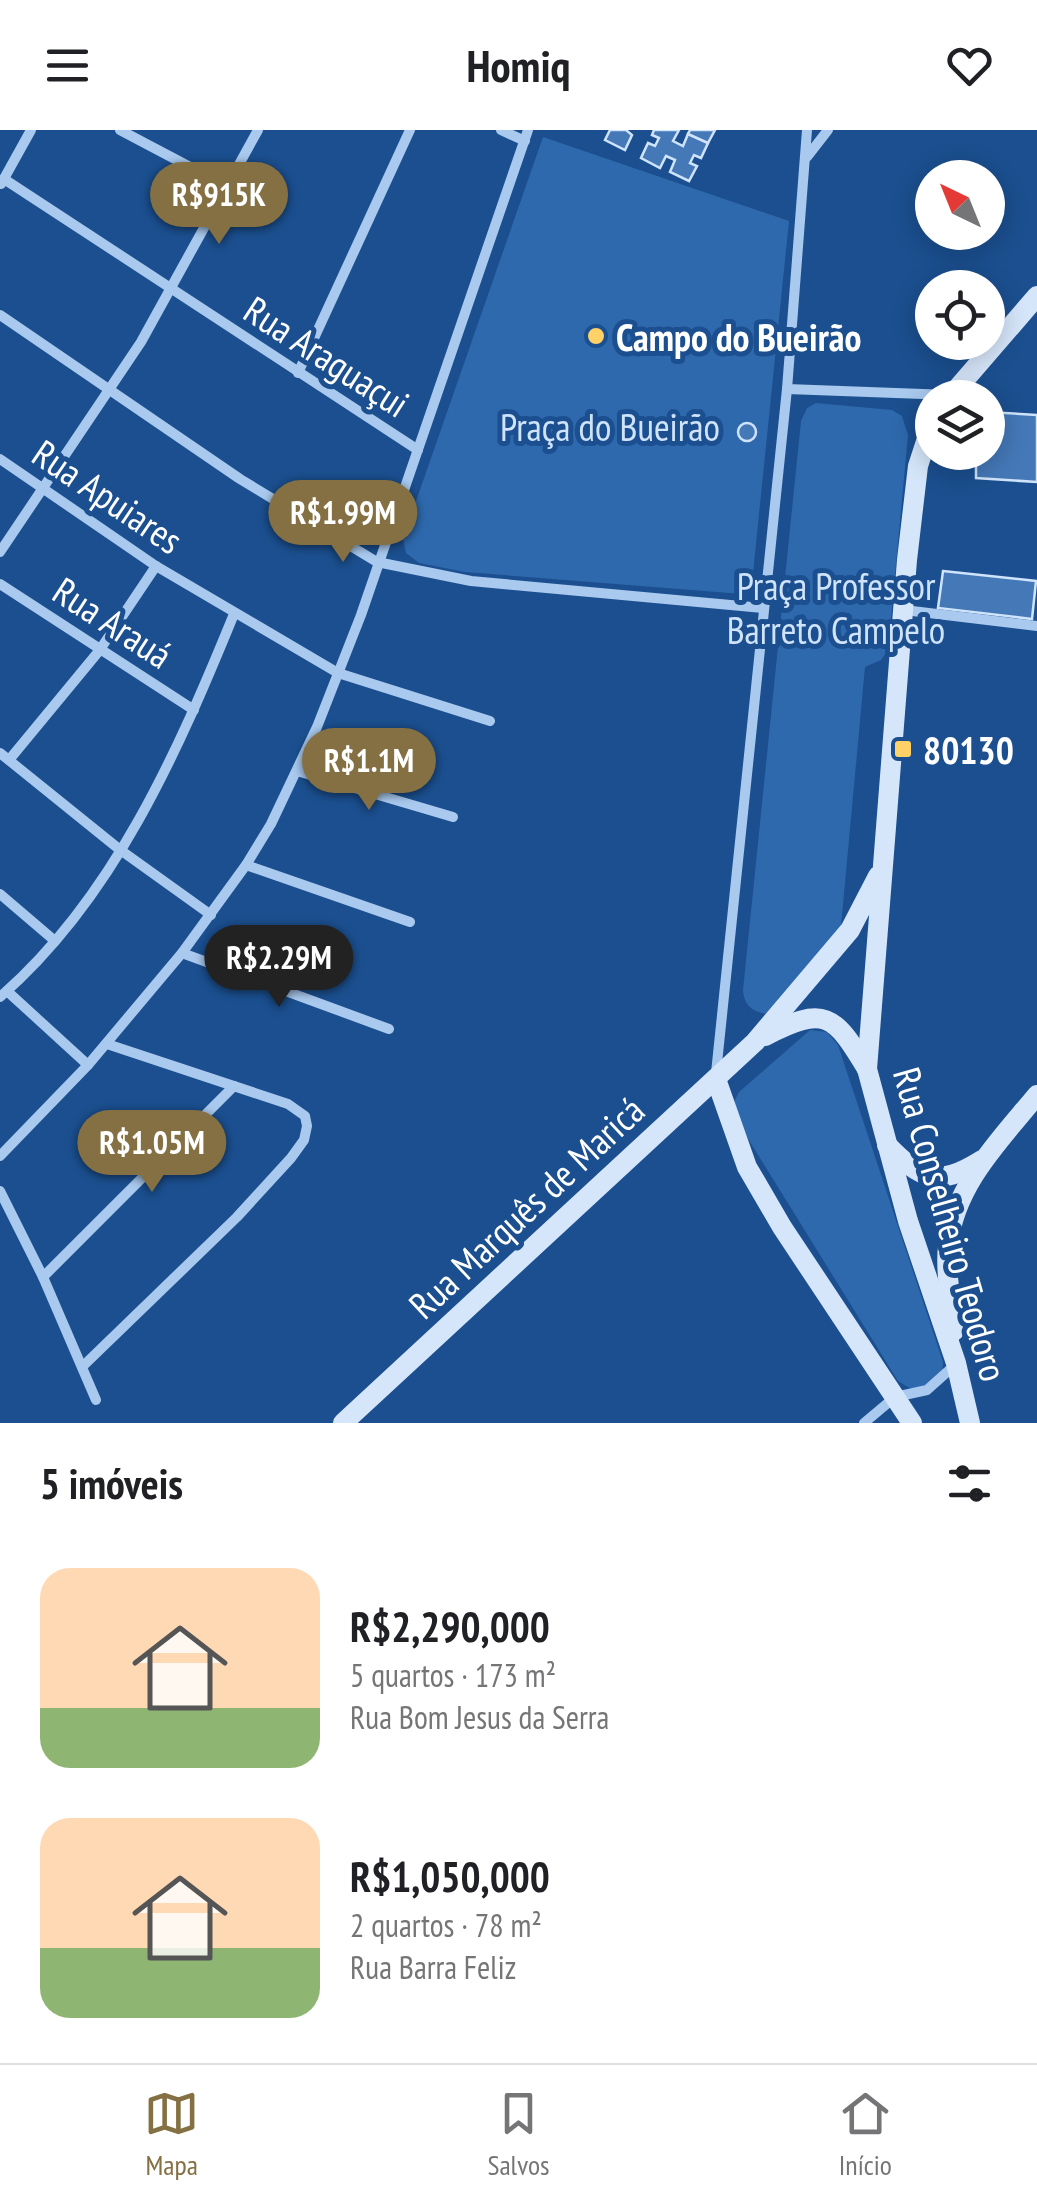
<!DOCTYPE html>
<html lang="pt">
<meta charset="utf-8">
<style>
body{margin:0;font-family:"PT Sans Narrow",sans-serif;background:#f6f6f6;color:#202124;height:100vh;display:flex;flex-direction:column;font-size:38px;white-space:nowrap}
*{box-sizing:border-box;margin:0}
p{font-size:32px;color:#757577}
.icon{flex:none;width:55px;height:55px;fill:none;stroke:currentColor;stroke-width:2;stroke-linecap:round;stroke-linejoin:round}
.map{position:relative;height:1293px;overflow:hidden}
.sheet{display:flex;flex-direction:column;background:#fff;flex:1}
.sheet>*{flex:none}
.needle{width:65px;rotate:317deg}
.buttons{position:absolute;left:915px;top:30px;display:grid;gap:20px}
.buttons a{display:grid;place-items:center;width:90px;height:90px;border-radius:50%;background:#fff;box-shadow:0 5px 25px #0003;font-size:50px}
.price{position:absolute;translate:-50% -85px;padding:0 22px;border-radius:35px;background:#847042;color:#fff;font-size:32px;line-height:65px;filter:drop-shadow(0 2px 5px #0008)}
.price::after{content:'';position:absolute;left:50%;top:60px;width:30px;height:22px;margin-left:-15px;background:inherit;clip-path:polygon(0 0,100% 0,50% 100%)}
.price.selected{background:#222;color:#fff}
ul{padding:0;list-style:none}
li{display:flex;align-items:center;gap:30px;height:250px;padding:0 40px}
li span{display:grid;place-items:center;flex:none;width:280px;height:200px;border-radius:30px;color:#555}
li>.icon{margin-inline-start:auto}
span .icon{width:120px;height:120px;fill:#fffc;stroke-width:1}
li b{font-size:42px}
h2{display:flex;justify-content:space-between;align-items:center;height:120px;padding:0 40px;font-size:42px}
header{display:flex;justify-content:space-between;align-items:center;height:130px;padding:0 40px;background:#fff;font-size:45px;font-weight:600}
.menu{display:flex;justify-content:space-around;align-items:center;height:140px;border-top:2px solid #e0e0e0;background:#fff;font-size:28px;color:#757577}
.menu a{display:grid;justify-items:center;gap:5px}
.menu .selected{color:#847042}
.map>svg:first-child{display:block}
.green{fill:#2e69ad}
.building{fill:#4478b7;stroke:#cfe3fa;stroke-width:2.5}
.lines{fill:none;stroke-linecap:round;stroke-linejoin:round}
.street{stroke:#a9c9ee;stroke-width:10}
.secondary{stroke:#d6e6fa;stroke-width:20}
.poi-dot{fill:#ffd166;stroke:#1b4f8f;stroke-width:4}
.labels{text-anchor:middle;dominant-baseline:central;stroke-width:10;stroke-linejoin:round;paint-order:stroke}
.poi-label{font-size:38px;font-weight:bold;fill:#fff;stroke:#1b4f8f;text-anchor:start}
.street-label{font-size:38px;fill:#fff;stroke:#1b4f8f}
.park-label{font-size:38px;fill:#cfe3fa;stroke:#1b4f8f}
</style>
<header><svg class="icon" aria-label="menu" viewBox="0 0 24 24"><path d="M4 6h16M4 12h16M4 18h16"/></svg>Homiq<svg class="icon" aria-label="heart" viewBox="0 0 24 24"><path d="M12 20l-8-8c-3-5 5-10 8-4 3-6 11-1 8 4z"/></svg></header>
<div class="map">
<svg width="1037" height="1293" viewBox="0 0 1037 1293">
<rect width="100%" height="100%" fill="#1b4f8f"/>
<g class="green">
<path d="M543,7L789,91L752,453L742,464L465,442L419,433L406,423L403,409L407,397Z"/>
<path d="M816,273L892,280L902,286L908,305L888,520L881,530L865,537L840,807L767,884C752,882 744,875 743,860L801,291L807,278Z"/>
<path d="M810,900L827,902L838,915L943,1232C943,1252 930,1255 913,1260L898,1251L734,986L733,974L739,962Z"/>
</g>
<g class="building">
<path d="M610,0H626L632,5L625,20L605,10Z"/>
<path d="M654,0H679L673,11L683,16L688,4L708,13L701,28L694,25L690,33L697,36L689,51L670,42L675,30L666,26L660,38L641,28L648,13L655,16L659,8L652,5Z"/>
<path d="M690,0H715L708,13L688,4Z"/>
<path d="M988,282L1037,285V352L976,348V322H988Z"/>
<circle cx="747" cy="302" r="9"/>
<path d="M943,441L1036,451L1032,489L938,478Z"/>
</g>
<g class="lines">
<g class="street">
<path d="M120,0L228,57"/>
<path d="M501,0L525,11"/>
<path d="M807,27L828,0"/>
<path d="M4,49L418,320"/>
<path d="M1,54L31,0"/>
<path d="M0,185L240,349L377,432L471,451L763,478"/>
<path d="M298,243L410,0"/>
<path d="M787,259L950,265"/>
<path d="M0,329L156,436L338,543L490,591"/>
<path d="M0,422L141,212L258,0"/>
<path d="M0,454L194,580"/>
<path d="M904,480L1037,496"/>
<path d="M0,623L119,719L211,785"/>
<path d="M9,630L99,521L156,436"/>
<path d="M297,641L453,687"/>
<path d="M246,735L410,792"/>
<path d="M0,764L55,811"/>
<path d="M182,823L389,899"/>
<path d="M7,861L88,935"/>
<path d="M0,867C114,768 178,621 234,484"/>
<path d="M716,943L787,259L807,0"/>
<path d="M0,1026L88,935L182,823L246,735L271,694L317,597L361,485L528,0"/>
<path d="M0,1061L43,1147L96,1270"/>
<path d="M43,1147L234,956"/>
<path d="M82,1237L237,1087L291,1028L304,1010L307,996L305,986L288,974L107,914"/>
<path d="M864,1293L895,1267L927,1260L956,1234"/>
</g>
<g class="secondary">
<path d="M949,268L1037,166"/>
<path d="M932,293L918,336L907,430L867,939L908,1091L956,1233L970,1293"/>
<path d="M765,906C825,875 834,884 867,939"/>
<path d="M716,949L747,1037L782,1097L912,1293"/>
<path d="M887,1015C922,1050 937,1058 982,1030"/>
<path d="M954,1201C952,1173 945,1144 948,1116C954,1055 1000,1010 1037,965"/>
<path d="M343,1293L755,912L850,800L878,746"/>
</g>
</g>
<g class="poi-dot">
<circle cx="596" cy="206" r="10"/>
<rect x="893" y="609" width="20" height="20" rx="5"/>
</g>
<g class="labels">
<g class="poi-label">
<text x="616" y="206">Campo do Bueirão</text>
<text x="923" y="619">80130</text>
</g>
<g class="street-label">
<text transform="translate(327 226) rotate(33)">Rua Araguaçui</text>
<text transform="translate(108 366) rotate(34)">Rua Apuiares</text>
<text transform="translate(113 492) rotate(33)">Rua Arauá</text>
<text transform="translate(526 1077) rotate(-43)">Rua Marquês de Maricá</text>
<text transform="translate(951 1094) rotate(74)">Rua Conselheiro Teodoro</text>
</g>
<g class="park-label">
<text x="610" y="296">Praça do Bueirão</text>
<text x="836" y="455">Praça Professor<tspan x="836" dy="44">Barreto Campelo</tspan></text>
</g>
</g>
</svg>
<div class="buttons">
<a><svg class="needle" viewBox="-14 -14 28 28"><path d="M0-13l5 13h-10z" fill="#e53935"/><path d="M0 13l5-13h-10z" fill="#757577"/></svg></a>
<a><svg class="icon" aria-label="locate" viewBox="0 0 24 24"><circle cx="12" cy="12" r="6"/><path d="M12 2v4M12 18v4M2 12h4M18 12h4"/></svg></a>
<a><svg class="icon" aria-label="layers" viewBox="0 0 24 24"><path d="M12 4l9 5-9 5-9-5zM3 14l9 5 9-5"/></svg></a>
</div>
<b class="price" style="left:219px;top:117px">R$915K</b>
<b class="price" style="left:343px;top:435px">R$1.99M</b>
<b class="price" style="left:369px;top:683px">R$1.1M</b>
<b class="price selected" style="left:279px;top:880px">R$2.29M</b>
<b class="price" style="left:152px;top:1065px">R$1.05M</b>
</div>
<section class="sheet">
<h2>5 imóveis<svg class="icon" aria-label="filters" viewBox="0 0 24 24"><path d="M4 7h16M4 17h16"/><circle cx="9" cy="7" r="2"/><circle cx="15" cy="17" r="2"/></svg></h2>
<ul>
<li><span style="background:linear-gradient(#ffd9b3 70%,#8fb573 0)"><svg class="icon" aria-label="home" viewBox="0 0 24 24"><path d="M3 11l9-7 9 7M6 9v11h12V9"/></svg></span><div><b>R$2,290,000</b><p>5 quartos · 173 m²</p><p>Rua Bom Jesus da Serra</p></div></li>
<li><span style="background:linear-gradient(#ffd9b3 65%,#8fb573 0)"><svg class="icon" aria-label="home" viewBox="0 0 24 24"><path d="M3 11l9-7 9 7M6 9v11h12V9"/></svg></span><div><b>R$1,050,000</b><p>2 quartos · 78 m²</p><p>Rua Barra Feliz</p></div></li>
</ul>
</section>
<nav class="menu">
<a class="selected"><svg class="icon" aria-label="map" viewBox="0 0 24 24"><path d="M3 6l6-2 6 2 6-2v14l-6 2-6-2-6 2zM9 4v14M15 6v14"/></svg>Mapa</a>
<a><svg class="icon" aria-label="saved" viewBox="0 0 24 24"><path d="M7 4h10v16l-5-4-5 4z"/></svg>Salvos</a>
<a><svg class="icon" aria-label="home" viewBox="0 0 24 24"><path d="M3 11l9-7 9 7M6 9v11h12V9"/></svg>Início</a>
</nav>
